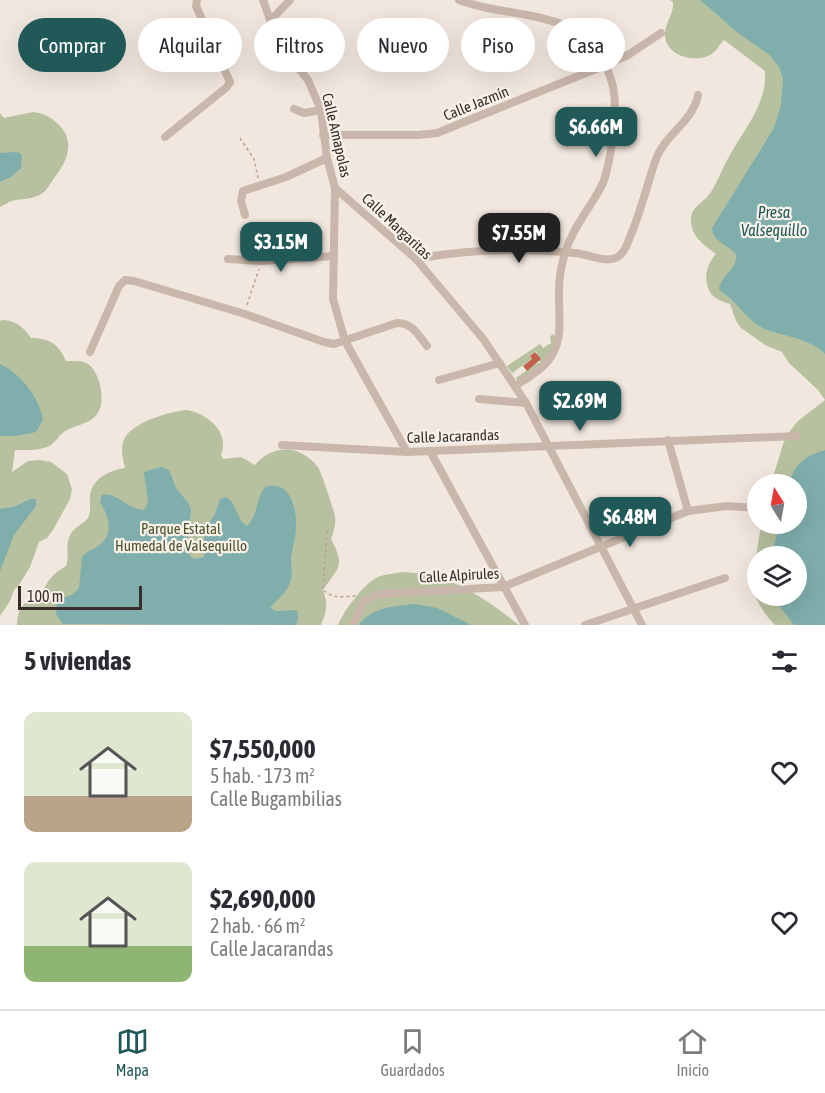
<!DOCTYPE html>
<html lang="es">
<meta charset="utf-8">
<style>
body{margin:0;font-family:"Asap Condensed",sans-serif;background:#f7f7f7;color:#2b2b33;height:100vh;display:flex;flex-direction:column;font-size:22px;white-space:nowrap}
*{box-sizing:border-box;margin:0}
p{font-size:20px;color:#7c7c81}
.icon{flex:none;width:33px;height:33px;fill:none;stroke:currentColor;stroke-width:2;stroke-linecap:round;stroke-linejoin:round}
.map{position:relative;height:625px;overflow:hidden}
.sheet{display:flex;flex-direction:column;background:#fff;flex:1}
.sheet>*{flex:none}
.top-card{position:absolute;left:18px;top:18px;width:789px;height:54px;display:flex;gap:12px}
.needle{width:39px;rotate:349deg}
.controls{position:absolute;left:747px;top:474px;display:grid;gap:12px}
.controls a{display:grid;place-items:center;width:60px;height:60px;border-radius:50%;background:#fff;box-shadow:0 6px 24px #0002;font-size:30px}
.scale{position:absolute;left:18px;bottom:15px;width:124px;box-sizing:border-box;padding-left:6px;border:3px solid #382d2a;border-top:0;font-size:16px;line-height:21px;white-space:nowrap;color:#382d2a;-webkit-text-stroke:4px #f9f2eb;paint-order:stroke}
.price{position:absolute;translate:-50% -51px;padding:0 14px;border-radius:12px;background:#215858;color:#fff;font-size:20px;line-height:39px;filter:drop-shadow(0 2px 3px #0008)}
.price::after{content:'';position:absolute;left:50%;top:36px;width:18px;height:14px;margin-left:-9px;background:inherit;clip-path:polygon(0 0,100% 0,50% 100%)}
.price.selected{background:#222;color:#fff}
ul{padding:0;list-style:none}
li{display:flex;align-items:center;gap:18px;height:150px;padding:0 24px}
li span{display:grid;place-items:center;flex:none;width:168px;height:120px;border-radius:12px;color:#555}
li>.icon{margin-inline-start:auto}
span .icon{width:72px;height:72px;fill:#fffc;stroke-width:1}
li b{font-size:26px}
h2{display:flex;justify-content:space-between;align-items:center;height:72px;padding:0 24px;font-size:26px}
.chip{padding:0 21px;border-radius:27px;background:#fff;box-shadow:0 6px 24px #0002;font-size:21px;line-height:54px}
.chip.selected{background:#215858;color:#fff}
.menu{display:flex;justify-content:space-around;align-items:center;height:84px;border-top:2px solid #e1e1e2;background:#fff;font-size:16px;color:#7c7c81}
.menu a{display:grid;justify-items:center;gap:3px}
.menu .selected{color:#215858}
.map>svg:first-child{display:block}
.green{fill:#b7c19f;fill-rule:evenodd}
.water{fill:#7faead}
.building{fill:#c1624d}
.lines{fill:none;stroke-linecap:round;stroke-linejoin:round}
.path{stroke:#b5a195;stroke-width:1.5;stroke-dasharray:3 3;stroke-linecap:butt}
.minor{stroke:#cab7ab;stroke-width:8}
.labels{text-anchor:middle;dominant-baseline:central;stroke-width:4.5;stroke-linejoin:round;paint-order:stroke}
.street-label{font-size:15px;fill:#382d2a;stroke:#f9f2eb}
.park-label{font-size:15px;fill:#49552e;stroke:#f9f2eb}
.water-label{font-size:16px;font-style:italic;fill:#215858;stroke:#f9f2eb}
</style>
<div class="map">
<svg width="825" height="625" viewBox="0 0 825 625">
<rect width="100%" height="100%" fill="#f2e7df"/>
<g class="green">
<path d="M670,0H825V625H775C765,615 756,601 752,587L759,537L762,524H796V484H771L783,444L789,432L798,421L825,400L818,390L789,363L782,352L765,345L741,328L736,321L730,304C724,302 717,300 712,295C702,282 706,264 716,254C703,244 690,236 691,218C692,207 701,204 708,196C717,185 722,168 730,155C745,128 767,104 765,71L724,40C718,46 716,53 708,56C691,63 664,54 665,33C666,21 674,14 673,2ZM758,556H796V596H758Z"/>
<path d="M33,112C43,113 49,116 57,123C76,140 68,160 55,177C51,182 48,188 44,192C35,200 23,198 12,201C8,202 4,205 0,207V113L4,118Z"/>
<path d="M3,320C17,321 23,327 31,338C49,338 59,344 66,361C73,361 82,360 88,364C100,372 105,399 99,411C92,425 75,424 64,432C58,436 55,444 47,447C37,451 26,450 15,450L12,472L28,461L40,460L51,462L67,474L72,489L70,499L53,530L47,538L39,542L30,567L19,585L14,590L10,601L0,616V321Z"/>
<path d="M554,334L555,346L540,369L519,383L516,378L537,363H540L536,351L530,356L532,359L512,373L507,366L540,344L543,348L551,343L550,336Z"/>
<path d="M187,410C208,414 230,432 221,455L223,459L241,457L255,465C273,443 301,445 318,467C321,471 334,511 335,516C336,524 334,531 331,539C346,567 338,567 323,590C328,604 327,611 321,625H17C17,607 26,600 42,594C47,580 54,573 66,566C70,556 65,547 69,538C72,527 83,525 88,518C92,509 89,504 90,495C93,478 110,470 125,468C123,459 120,449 124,440C130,423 170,411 187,410Z"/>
<path d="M401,572C450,573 482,596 519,625H338C344,611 363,584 378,577C384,574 394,574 401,572Z"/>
</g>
<g class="water">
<path d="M700,0H825V354C810,338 785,337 765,329C747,321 736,300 719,290C720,275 738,270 736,254C728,245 713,242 712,228L774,128L781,105L783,80L780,69L770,55L738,33Z"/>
<path d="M15,152L20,153L22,156L21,168L11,177L0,182V153Z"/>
<path d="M0,364C21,374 39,397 43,420L36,432L16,436H0Z"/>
<path d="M825,450V625H794L772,596H796V556H771L780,524H796V484H789C795,463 805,456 825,450Z"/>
<path d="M161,467L169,470L176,488L189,504L191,510L187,548L191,557L195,559L204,557V531L215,514L220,499L225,497C238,502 235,519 247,526C258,516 256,498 265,487C290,479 297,508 296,527C296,538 292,548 291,559C291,567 293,575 290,583C287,593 276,600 270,608L276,611L297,610L298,619L296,625L63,624L56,614L57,600L61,598L72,595L79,588L82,557C87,550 96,549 102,543C114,531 108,515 100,502L102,495C116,491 128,510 144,510L148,503L144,472Z"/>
<path d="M31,499H36V506L14,535L0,571V509L13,507Z"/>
<path d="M415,604L437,608L471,625H359C372,607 395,606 415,604Z"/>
</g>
<path class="building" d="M535,352L541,359L527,371L523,366L532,359L530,356Z"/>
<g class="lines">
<g class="path">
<path d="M240,138L254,159L258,178"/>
<path d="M247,305L259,269"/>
<path d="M327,531L323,589C331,600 345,596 357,596"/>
</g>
<g class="minor">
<path d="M263,0L278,42L308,80L321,110L327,158L335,188L333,299L345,341L407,452"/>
<path d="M459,0C492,13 528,11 561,24C571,27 580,35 587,42C618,72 618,103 612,143C610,156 608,170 603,183C592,206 574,225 566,250C562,262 559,278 559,291C558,315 565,340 548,361C539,372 526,379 515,386"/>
<path d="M270,21L290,0"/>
<path d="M294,109L304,113L321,110"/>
<path d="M323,135H418L437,133L606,65L628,55L661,33"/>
<path d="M165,137L227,87L230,82L196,6L197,0"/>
<path d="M335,188L416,259L484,340L526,403L642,625"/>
<path d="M245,215L241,201L243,191L286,177L327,158"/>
<path d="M228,259L262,261L334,256"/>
<path d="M416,259C468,249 522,248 575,253C589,254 612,267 622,253C626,249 628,242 630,237C641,211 647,185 656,159C665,134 693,122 698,95"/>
<path d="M90,352L119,286L125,280L134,281L245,314L324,342L334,344L397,323C412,322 419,336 427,346"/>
<path d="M439,380L500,363"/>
<path d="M479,399L526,403"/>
<path d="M668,440L688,511"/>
<path d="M282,445L407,452L796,436"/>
<path d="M430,451L525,625"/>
<path d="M353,625L363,602L379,594L503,587L688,511L727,506L758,508"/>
<path d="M585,625L725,578"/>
</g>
</g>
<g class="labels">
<g class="street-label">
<text transform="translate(476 103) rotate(-22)">Calle Jazmín</text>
<text transform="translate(337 135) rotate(77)">Calle Amapolas</text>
<text transform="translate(397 226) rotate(43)">Calle Margaritas</text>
<text transform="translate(453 436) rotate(-2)">Calle Jacarandas</text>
<text transform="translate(459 575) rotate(-3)">Calle Alpirules</text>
</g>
<g class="park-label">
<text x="181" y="528">Parque Estatal<tspan x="181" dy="17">Humedal de Valsequillo</tspan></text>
</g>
<g class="water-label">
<text x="774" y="212">Presa<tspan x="774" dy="18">Valsequillo</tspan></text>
</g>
</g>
</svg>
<div class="controls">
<a><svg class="needle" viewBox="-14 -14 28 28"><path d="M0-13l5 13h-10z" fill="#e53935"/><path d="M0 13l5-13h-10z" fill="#7c7c81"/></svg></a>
<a><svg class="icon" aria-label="layers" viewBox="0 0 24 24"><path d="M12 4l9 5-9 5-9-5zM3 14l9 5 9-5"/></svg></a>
</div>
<div class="scale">100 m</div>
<b class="price" style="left:596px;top:158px">$6.66M</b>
<b class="price selected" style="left:519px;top:264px">$7.55M</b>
<b class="price" style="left:281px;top:273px">$3.15M</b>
<b class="price" style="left:580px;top:432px">$2.69M</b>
<b class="price" style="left:630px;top:548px">$6.48M</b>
<div class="top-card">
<a class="chip selected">Comprar</a>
<a class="chip">Alquilar</a>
<a class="chip">Filtros</a>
<a class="chip">Nuevo</a>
<a class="chip">Piso</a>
<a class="chip">Casa</a>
</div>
</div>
<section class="sheet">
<h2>5 viviendas<svg class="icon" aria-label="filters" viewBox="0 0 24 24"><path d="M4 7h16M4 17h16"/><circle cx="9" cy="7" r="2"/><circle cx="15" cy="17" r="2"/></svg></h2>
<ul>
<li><span style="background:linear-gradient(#dfe7d0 70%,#b9a48a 0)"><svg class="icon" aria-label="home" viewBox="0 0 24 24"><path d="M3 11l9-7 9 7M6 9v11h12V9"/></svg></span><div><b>$7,550,000</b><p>5 hab. · 173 m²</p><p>Calle Bugambilias</p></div><svg class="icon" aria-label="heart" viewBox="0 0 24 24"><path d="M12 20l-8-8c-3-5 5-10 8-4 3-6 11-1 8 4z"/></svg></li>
<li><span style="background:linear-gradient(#dfe7d0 70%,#8fb573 0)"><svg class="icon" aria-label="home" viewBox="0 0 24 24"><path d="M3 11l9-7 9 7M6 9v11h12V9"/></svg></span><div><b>$2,690,000</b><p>2 hab. · 66 m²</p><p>Calle Jacarandas</p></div><svg class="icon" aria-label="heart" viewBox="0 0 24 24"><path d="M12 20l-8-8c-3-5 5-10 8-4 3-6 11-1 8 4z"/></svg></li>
</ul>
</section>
<nav class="menu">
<a class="selected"><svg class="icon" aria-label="map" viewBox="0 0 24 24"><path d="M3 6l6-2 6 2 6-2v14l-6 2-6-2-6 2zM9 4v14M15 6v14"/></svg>Mapa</a>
<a><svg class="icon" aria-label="saved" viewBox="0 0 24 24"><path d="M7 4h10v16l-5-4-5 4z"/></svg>Guardados</a>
<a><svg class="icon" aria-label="home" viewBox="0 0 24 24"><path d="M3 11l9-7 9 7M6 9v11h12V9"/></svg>Inicio</a>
</nav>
